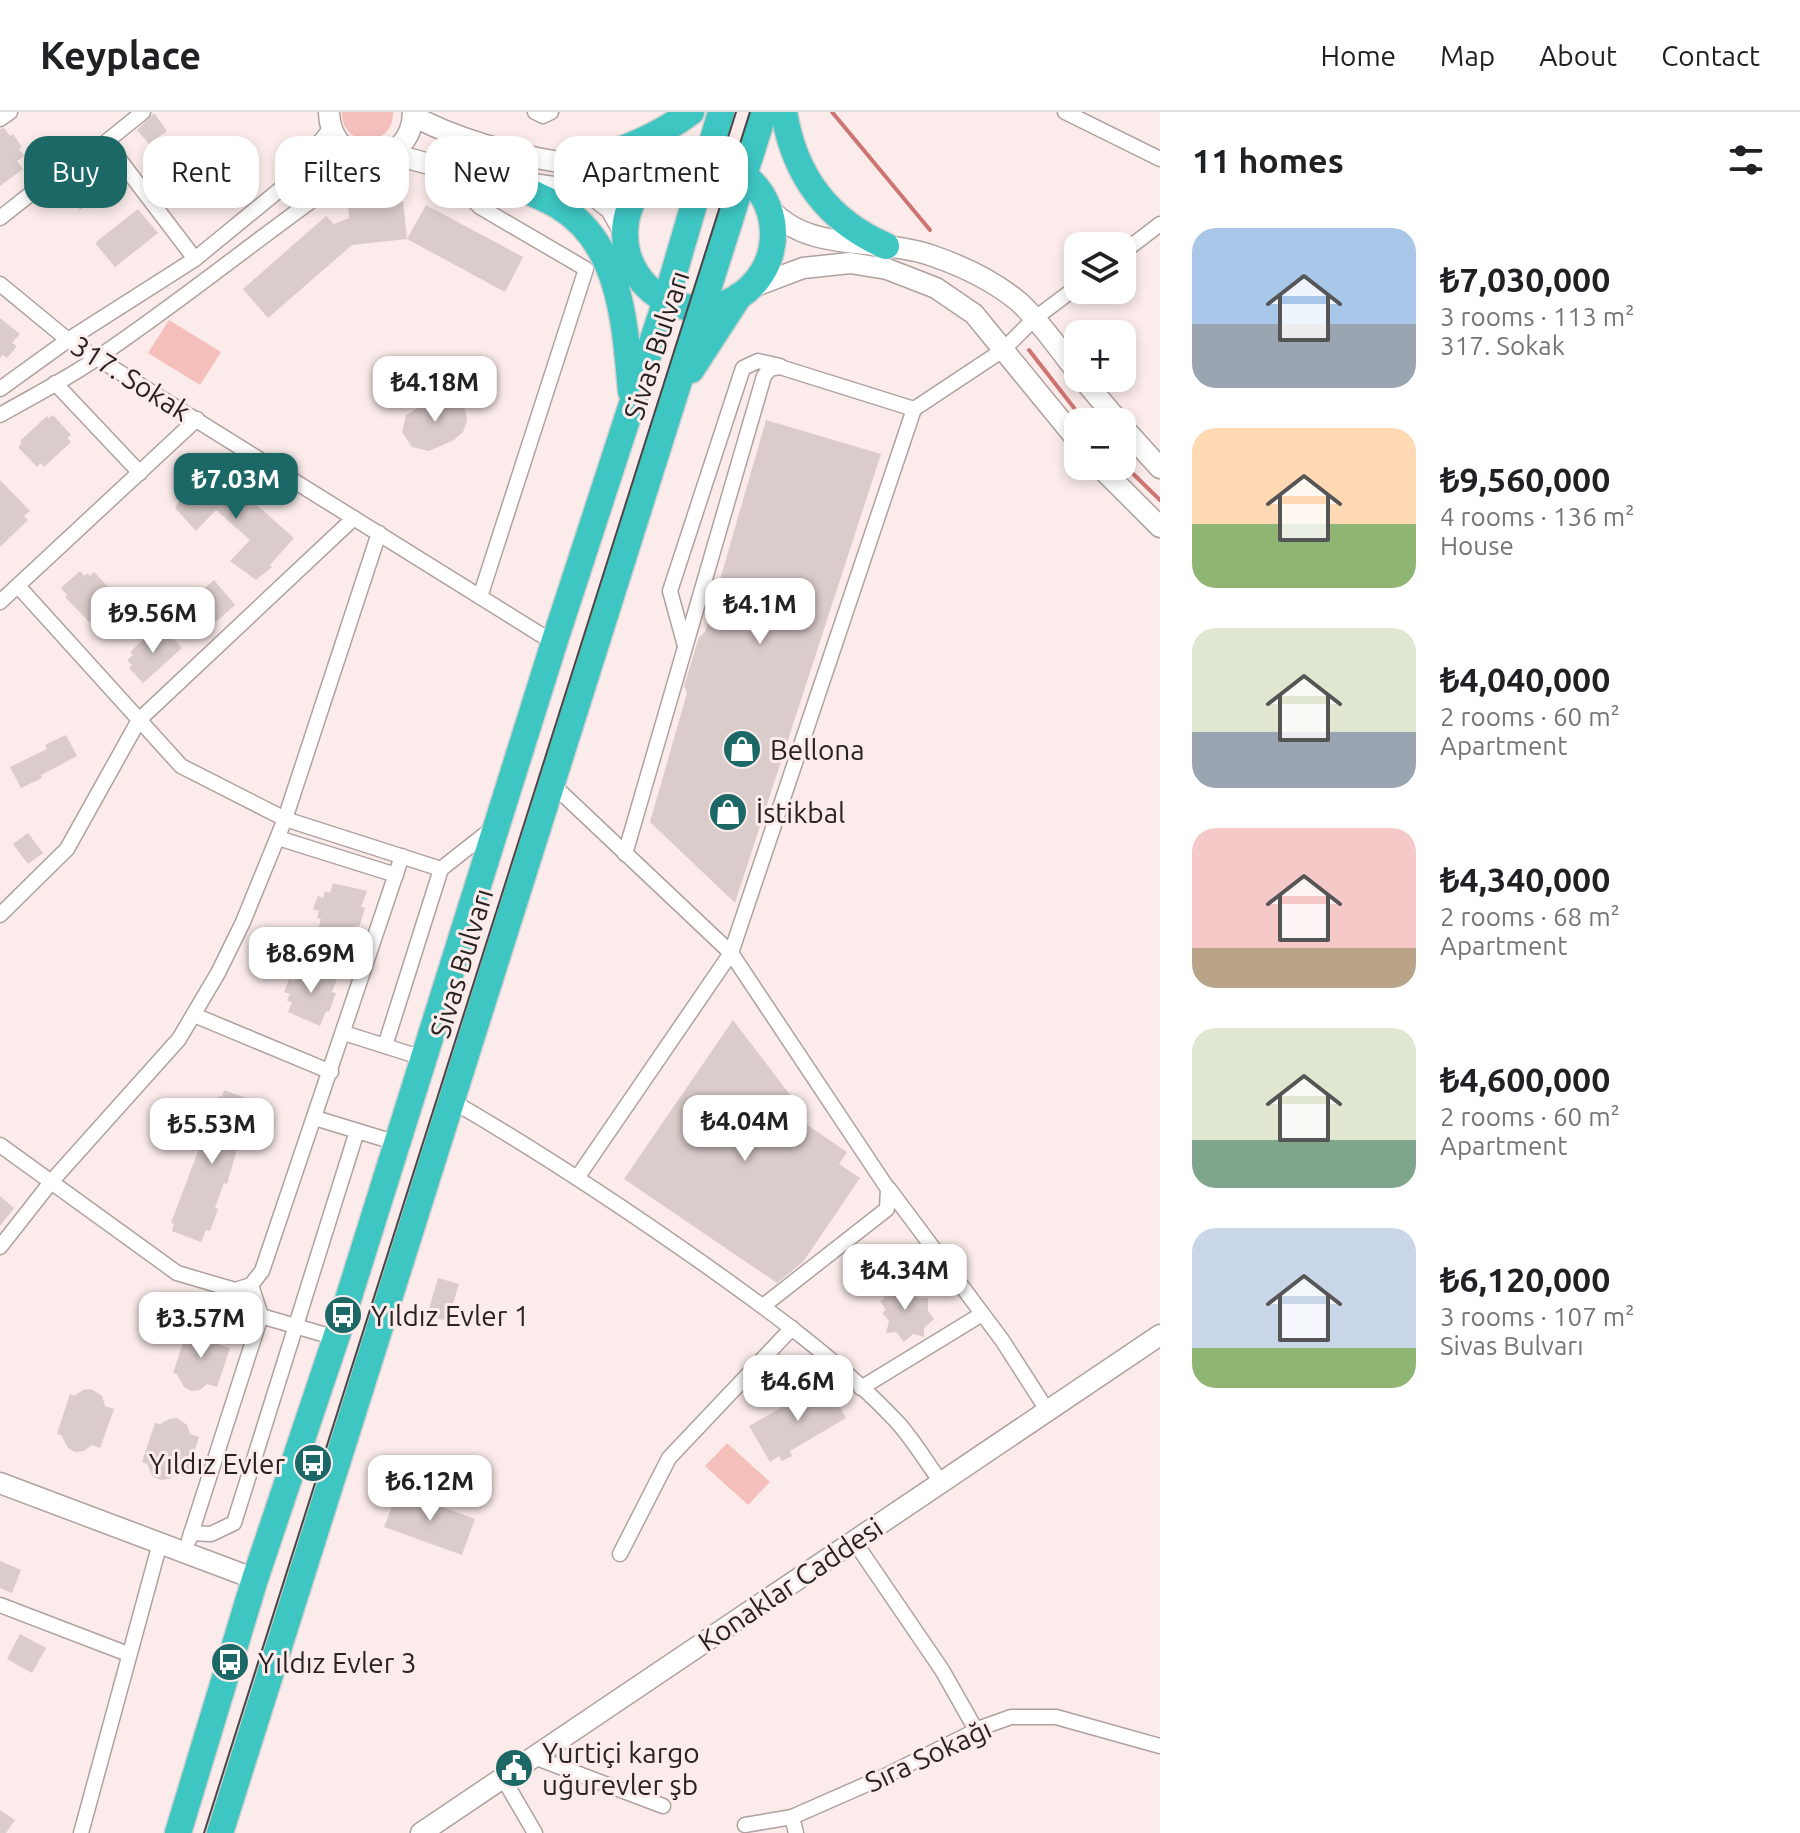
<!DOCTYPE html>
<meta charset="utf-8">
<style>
body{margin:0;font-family:Ubuntu,sans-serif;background:#f6f6f6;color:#202124;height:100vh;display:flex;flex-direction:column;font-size:30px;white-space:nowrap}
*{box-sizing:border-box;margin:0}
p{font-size:26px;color:#757577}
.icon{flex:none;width:44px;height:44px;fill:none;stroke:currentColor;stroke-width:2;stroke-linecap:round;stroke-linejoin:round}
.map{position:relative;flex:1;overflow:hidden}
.side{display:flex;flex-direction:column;background:#fff;width:640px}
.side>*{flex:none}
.top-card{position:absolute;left:24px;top:24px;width:760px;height:72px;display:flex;gap:16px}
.controls{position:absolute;left:1064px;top:120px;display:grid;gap:16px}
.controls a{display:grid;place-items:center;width:72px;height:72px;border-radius:16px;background:#fff;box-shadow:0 4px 12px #0003;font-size:40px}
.price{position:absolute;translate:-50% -68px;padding:0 18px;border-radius:16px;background:#fff;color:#222;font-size:26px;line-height:52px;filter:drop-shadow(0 2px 4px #0008)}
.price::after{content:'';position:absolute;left:50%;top:48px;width:24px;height:18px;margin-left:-12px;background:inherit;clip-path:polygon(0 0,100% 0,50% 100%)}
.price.current{background:#1b6866;color:#fff}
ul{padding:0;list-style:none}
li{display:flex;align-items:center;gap:24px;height:200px;padding:0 32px}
li span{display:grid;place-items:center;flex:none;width:224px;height:160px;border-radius:24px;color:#555}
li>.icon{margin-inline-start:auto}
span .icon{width:96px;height:96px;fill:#fffc;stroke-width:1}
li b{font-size:34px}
h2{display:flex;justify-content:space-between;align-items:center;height:96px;padding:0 32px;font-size:34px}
.tag{padding:0 28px;border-radius:24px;background:#fff;box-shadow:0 4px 12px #0003;font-size:28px;line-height:72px}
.tag.current{background:#1b6866;color:#fff}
header{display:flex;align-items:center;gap:48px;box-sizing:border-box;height:112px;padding:0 40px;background:#fff;border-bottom:2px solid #e0e0e0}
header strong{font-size:38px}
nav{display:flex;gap:44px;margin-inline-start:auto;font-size:28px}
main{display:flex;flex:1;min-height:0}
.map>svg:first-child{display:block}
.green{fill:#f5c0bc}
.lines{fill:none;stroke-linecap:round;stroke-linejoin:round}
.stream{stroke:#ce7572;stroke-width:4}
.building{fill:#dacccb}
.street-casing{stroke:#afa1a0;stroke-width:17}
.secondary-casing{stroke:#afa1a0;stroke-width:23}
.highway-casing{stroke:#d0cfce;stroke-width:29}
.street{stroke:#fff;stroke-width:14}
.secondary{stroke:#fff;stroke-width:20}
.highway{stroke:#3ec6c3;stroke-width:26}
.tram{stroke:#4b4544;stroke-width:2}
.labels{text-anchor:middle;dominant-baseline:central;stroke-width:6;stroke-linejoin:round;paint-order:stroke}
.street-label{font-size:28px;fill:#282322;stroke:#fbeceb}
.poi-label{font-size:28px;fill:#282322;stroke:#fbeceb;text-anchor:start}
</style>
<header>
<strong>Keyplace</strong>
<nav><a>Home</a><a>Map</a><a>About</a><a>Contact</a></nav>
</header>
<main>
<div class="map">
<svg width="1160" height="1721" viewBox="0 0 1160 1721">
<rect width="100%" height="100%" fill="#fbeceb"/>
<g class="green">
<path d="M342,0H393C394,37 341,37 342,0Z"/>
<path d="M169,208L221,240L200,273L148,241Z"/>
<path d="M727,1331L770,1370L748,1393L705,1354Z"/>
</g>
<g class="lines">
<g class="stream">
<path d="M832,0L930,118"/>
<path d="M1029,238L1085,310"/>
<path d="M1122,351L1160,388"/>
</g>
</g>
<g class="building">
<path d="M154,1L167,19L149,32L137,18Z"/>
<path d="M4,16L10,24L13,22L22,35L19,37L24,44L17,49L23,57L0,74V17Z"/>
<path d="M239,29L254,49L236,63L220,43Z"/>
<path d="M98,43L118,71L80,98L60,69Z"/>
<path d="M403,89L407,127L352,133L268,206L243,177L326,104L334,112L349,106L348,94Z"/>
<path d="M426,93L523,145L505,180L407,127Z"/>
<path d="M138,97L158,121L115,155L95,131Z"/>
<path d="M0,206L20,222L12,231L17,234L7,246L3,243L0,246Z"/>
<path d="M447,284L458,288L465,297L467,309L463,320L454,328L429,339L412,335L402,320L406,303L435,286Z"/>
<path d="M53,303L71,323L67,326L71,330L44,355L41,351L37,355L18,335L22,331L20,329L47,304L49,306Z"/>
<path d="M766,308L881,342L735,791L650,710L687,581L684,574L699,525L705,520Z"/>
<path d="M213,354L294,426L270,453L272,455L256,468L230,449L250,428L216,398L196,419L175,396L186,378L189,380Z"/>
<path d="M0,368L30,399L24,404L28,408L0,435Z"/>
<path d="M80,459L84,464L88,461L90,464L94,460L118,485L114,489L116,492L113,495L118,500L99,517L93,510L91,512L65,485L67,483L61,476Z"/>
<path d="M214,468L235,493L202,522L181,497Z"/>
<path d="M160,518L165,523L168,521L182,536L143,571L129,556L132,553L127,548L133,543L130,540L152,520L155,523Z"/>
<path d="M66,623L77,644L41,663L42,666L21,676L10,655L47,637L45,633Z"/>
<path d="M28,721L43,741L28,752L13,732Z"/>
<path d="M333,771L367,779L361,795L365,796L359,815L355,814L350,830L318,817L321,807L317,806L319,799L313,797L318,784L323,786L325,779L330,781Z"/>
<path d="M305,855L338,864L332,880L336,881L329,900L326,899L320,914L288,900L292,890L287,889L290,882L284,880L289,867L294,869L297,863L301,864Z"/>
<path d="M733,908L797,992L791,1002L847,1040L839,1052L860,1066L803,1150L777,1171L624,1067Z"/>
<path d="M224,978L254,989L250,1001L253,1002L245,1025L241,1024L227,1072L224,1071L215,1096L218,1097L210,1119L206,1118L201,1130L172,1119L174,1112L171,1111L219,984L222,985Z"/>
<path d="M0,1084L14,1096L0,1114Z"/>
<path d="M438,1166L459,1172L448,1209L427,1204Z"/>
<path d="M904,1169L917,1186H928V1199L934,1207L924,1216V1225L913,1222L904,1230L896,1220L886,1221L889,1209L882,1201L886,1198L880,1189L885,1186L881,1181L892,1172L894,1176Z"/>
<path d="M199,1217L212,1218L218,1223L220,1233L230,1236L217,1275L207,1272L200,1278L191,1279L184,1275L177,1262L173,1261L186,1221L190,1223Z"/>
<path d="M826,1270L846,1306L790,1339L792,1344L782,1349L779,1344L770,1350L749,1314Z"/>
<path d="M91,1277L102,1284L105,1294L114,1297L100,1336L92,1333L84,1339L75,1340L68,1336L61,1323L57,1322L70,1282L74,1284L83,1278Z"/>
<path d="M177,1306L187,1313L190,1322L199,1325L186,1365L177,1362L169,1367L161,1368L153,1365L147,1352L142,1350L155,1311L160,1312L169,1307Z"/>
<path d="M398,1379L475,1407L462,1443L384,1415Z"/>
<path d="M0,1449L21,1458L12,1481L0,1476Z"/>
<path d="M20,1522L46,1536L32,1561L7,1547Z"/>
<path d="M0,1698L15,1708L6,1721H0Z"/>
</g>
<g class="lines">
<defs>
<g id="street">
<path d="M143,0L106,30L195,147"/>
<path d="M535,0L543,4L551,0"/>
<path d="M1065,0L1160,47"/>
<path d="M0,7L10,0"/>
<path d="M440,56L480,95L586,157L480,485"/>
<path d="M0,106L33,80"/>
<path d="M1122,141L1160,112"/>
<path d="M0,172L68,228L554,531"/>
<path d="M55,271L140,361"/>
<path d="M0,277L68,228L195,147L300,61L314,37L331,16"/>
<path d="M0,303C33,284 69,266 100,244C193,181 279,109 372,46"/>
<path d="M18,474L181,654L285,707L441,757"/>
<path d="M0,490L197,307"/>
<path d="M685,534L670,479L743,256L758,249L780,254"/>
<path d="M550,670L731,841L888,1077L887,1097L763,1194"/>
<path d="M278,726L396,763"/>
<path d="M625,742L764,264L770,257L780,255L914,297"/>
<path d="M0,803L67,737L139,608L354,406"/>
<path d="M194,903L331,960"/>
<path d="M344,921L423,946"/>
<path d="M385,934L441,757L493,716"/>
<path d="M452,989C538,1039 620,1093 701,1150C770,1199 840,1249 898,1311C914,1329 927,1351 941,1370"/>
<path d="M315,1006L397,1031"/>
<path d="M0,1033L177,1161L235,1178L251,1173L262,1159L402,744"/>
<path d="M577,1066L731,841L914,297L1003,238L1034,207L1078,174"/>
<path d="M889,1077L1002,1228L1047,1298"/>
<path d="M0,1135L51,1070L179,927L218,861L243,810L285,707L379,421"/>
<path d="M261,1204L336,1226"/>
<path d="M861,1276L982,1202"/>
<path d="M191,1421L211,1422L234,1411L357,1019"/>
<path d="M189,1428L261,1204L251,1173"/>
<path d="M854,1429L942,1558L976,1618"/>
<path d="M620,1442L669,1346L792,1216"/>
<path d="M0,1493L128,1542"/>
<path d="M534,1645L663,1694"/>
<path d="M503,1666L535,1721"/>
<path d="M792,1705L796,1721"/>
<path d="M745,1713L792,1705L883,1665L983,1615L1011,1605H1056L1160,1634"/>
<path d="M81,1721L160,1431"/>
</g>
<g id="secondary">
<path d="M329,0C331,61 412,60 413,0"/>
<path d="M413,4C482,40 592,64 669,54"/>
<path d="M386,43L407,46L463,61H478L511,69L589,80L611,97L625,122"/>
<path d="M767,93C806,143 879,124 933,144C962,154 995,170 1019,190C1041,210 1059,238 1078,261"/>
<path d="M750,176L803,156L850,151L887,157L936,176L974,202L1078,329"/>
<path d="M1082,266L1119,310"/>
<path d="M1122,314L1160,356"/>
<path d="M1099,354L1160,415"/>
<path d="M0,1371L255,1467"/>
<path d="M421,1721L1160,1223"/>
</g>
<g id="highway">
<path d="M784,0C794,63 828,109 886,134"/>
<circle cx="699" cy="122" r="74"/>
<path d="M580,51C620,40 658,25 691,0"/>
<path d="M511,69C527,81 544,85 560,95C622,133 625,216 631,279"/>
<path d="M691,258L739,184"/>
<path d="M178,1721L255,1467L336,1226L554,531L666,188L721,0"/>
<path d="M220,1721L764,0"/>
</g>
</defs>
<use href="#street" class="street-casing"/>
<use href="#secondary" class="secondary-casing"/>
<use href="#highway" class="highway-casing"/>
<use href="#street" class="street"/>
<use href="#secondary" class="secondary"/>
<use href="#highway" class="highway"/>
<g class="tram">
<path d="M718,57L736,0"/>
<path d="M204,1721L750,0"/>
</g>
</g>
<defs>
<symbol id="shop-disc" viewBox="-11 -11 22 22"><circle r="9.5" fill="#1b6866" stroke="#fbeceb"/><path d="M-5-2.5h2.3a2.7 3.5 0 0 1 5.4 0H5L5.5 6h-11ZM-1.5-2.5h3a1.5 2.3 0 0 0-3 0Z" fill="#fff"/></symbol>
<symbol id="bus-disc" viewBox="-11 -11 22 22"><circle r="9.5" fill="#1b6866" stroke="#fbeceb"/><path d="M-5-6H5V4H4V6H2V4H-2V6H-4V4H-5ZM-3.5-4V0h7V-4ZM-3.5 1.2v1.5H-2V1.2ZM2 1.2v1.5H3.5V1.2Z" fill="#fff"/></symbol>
<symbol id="civic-disc" viewBox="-11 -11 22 22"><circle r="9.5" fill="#1b6866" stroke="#fbeceb"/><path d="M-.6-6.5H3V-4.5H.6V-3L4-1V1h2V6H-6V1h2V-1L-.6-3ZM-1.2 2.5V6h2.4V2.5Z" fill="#fff"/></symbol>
</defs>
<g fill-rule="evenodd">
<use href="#shop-disc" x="720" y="615" width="44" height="44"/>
<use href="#shop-disc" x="706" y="678" width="44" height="44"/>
<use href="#bus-disc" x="321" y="1181" width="44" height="44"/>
<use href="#bus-disc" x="291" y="1329" width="44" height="44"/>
<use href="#bus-disc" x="208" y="1528" width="44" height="44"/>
<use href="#civic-disc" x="492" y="1634" width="44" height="44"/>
</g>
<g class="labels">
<g class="street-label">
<text transform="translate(656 233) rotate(-72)">Sivas Bulvarı</text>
<text transform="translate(131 266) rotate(32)">317. Sokak</text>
<text transform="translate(461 851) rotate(-73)">Sivas Bulvarı</text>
<text transform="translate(790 1472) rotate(-34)">Konaklar Caddesi</text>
<text transform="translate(928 1643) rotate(-25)">Sıra Sokağı</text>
</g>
<g class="poi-label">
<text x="770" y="637">Bellona</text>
<text x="756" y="700">İstikbal</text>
<text x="371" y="1203">Yıldız Evler 1</text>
<text x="285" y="1351" text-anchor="end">Yıldız Evler</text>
<text x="258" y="1550">Yıldız Evler 3</text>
<text x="542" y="1640">Yurtiçi kargo<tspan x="542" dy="32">uğurevler şb</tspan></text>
</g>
</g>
</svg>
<div class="controls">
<a><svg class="icon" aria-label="layers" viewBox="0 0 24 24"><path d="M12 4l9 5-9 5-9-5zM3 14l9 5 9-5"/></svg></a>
<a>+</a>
<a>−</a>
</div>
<b class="price" style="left:435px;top:312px">₺4.18M</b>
<b class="price current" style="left:236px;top:409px">₺7.03M</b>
<b class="price" style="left:760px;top:534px">₺4.1M</b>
<b class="price" style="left:153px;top:543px">₺9.56M</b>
<b class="price" style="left:311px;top:883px">₺8.69M</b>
<b class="price" style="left:745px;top:1051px">₺4.04M</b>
<b class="price" style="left:212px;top:1054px">₺5.53M</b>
<b class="price" style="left:905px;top:1200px">₺4.34M</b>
<b class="price" style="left:201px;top:1248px">₺3.57M</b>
<b class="price" style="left:798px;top:1311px">₺4.6M</b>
<b class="price" style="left:430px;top:1411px">₺6.12M</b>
<div class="top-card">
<a class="tag current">Buy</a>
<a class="tag">Rent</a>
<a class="tag">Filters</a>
<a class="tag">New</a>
<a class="tag">Apartment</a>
</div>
</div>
<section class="side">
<h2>11 homes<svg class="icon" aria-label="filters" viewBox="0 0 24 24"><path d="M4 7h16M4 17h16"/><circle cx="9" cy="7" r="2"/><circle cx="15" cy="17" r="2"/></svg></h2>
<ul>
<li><span style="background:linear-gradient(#a9c7e8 60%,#9aa5b1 0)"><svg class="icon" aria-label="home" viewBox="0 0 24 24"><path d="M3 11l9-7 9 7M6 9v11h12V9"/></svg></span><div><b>₺7,030,000</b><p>3 rooms · 113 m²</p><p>317. Sokak</p></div></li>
<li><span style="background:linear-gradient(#ffd9b3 60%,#8fb573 0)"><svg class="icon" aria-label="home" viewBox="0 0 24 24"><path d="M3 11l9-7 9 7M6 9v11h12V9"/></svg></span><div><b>₺9,560,000</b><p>4 rooms · 136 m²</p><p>House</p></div></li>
<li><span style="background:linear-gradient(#dfe7d0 65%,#9aa5b1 0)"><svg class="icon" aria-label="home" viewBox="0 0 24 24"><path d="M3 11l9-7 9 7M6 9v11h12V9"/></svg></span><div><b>₺4,040,000</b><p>2 rooms · 60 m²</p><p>Apartment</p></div></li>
<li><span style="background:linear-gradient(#f6c9c9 75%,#b9a48a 0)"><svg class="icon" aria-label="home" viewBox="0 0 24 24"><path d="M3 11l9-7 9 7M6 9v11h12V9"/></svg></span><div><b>₺4,340,000</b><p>2 rooms · 68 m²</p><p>Apartment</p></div></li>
<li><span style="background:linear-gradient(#dfe7d0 70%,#7fa58c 0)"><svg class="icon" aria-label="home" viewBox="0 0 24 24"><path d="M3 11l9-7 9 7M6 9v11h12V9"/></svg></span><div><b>₺4,600,000</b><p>2 rooms · 60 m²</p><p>Apartment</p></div></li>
<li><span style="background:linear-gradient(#c9d6e8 75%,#8fb573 0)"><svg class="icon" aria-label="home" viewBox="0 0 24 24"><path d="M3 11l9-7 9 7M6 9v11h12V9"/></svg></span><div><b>₺6,120,000</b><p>3 rooms · 107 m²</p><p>Sivas Bulvarı</p></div></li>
</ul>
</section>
</main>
